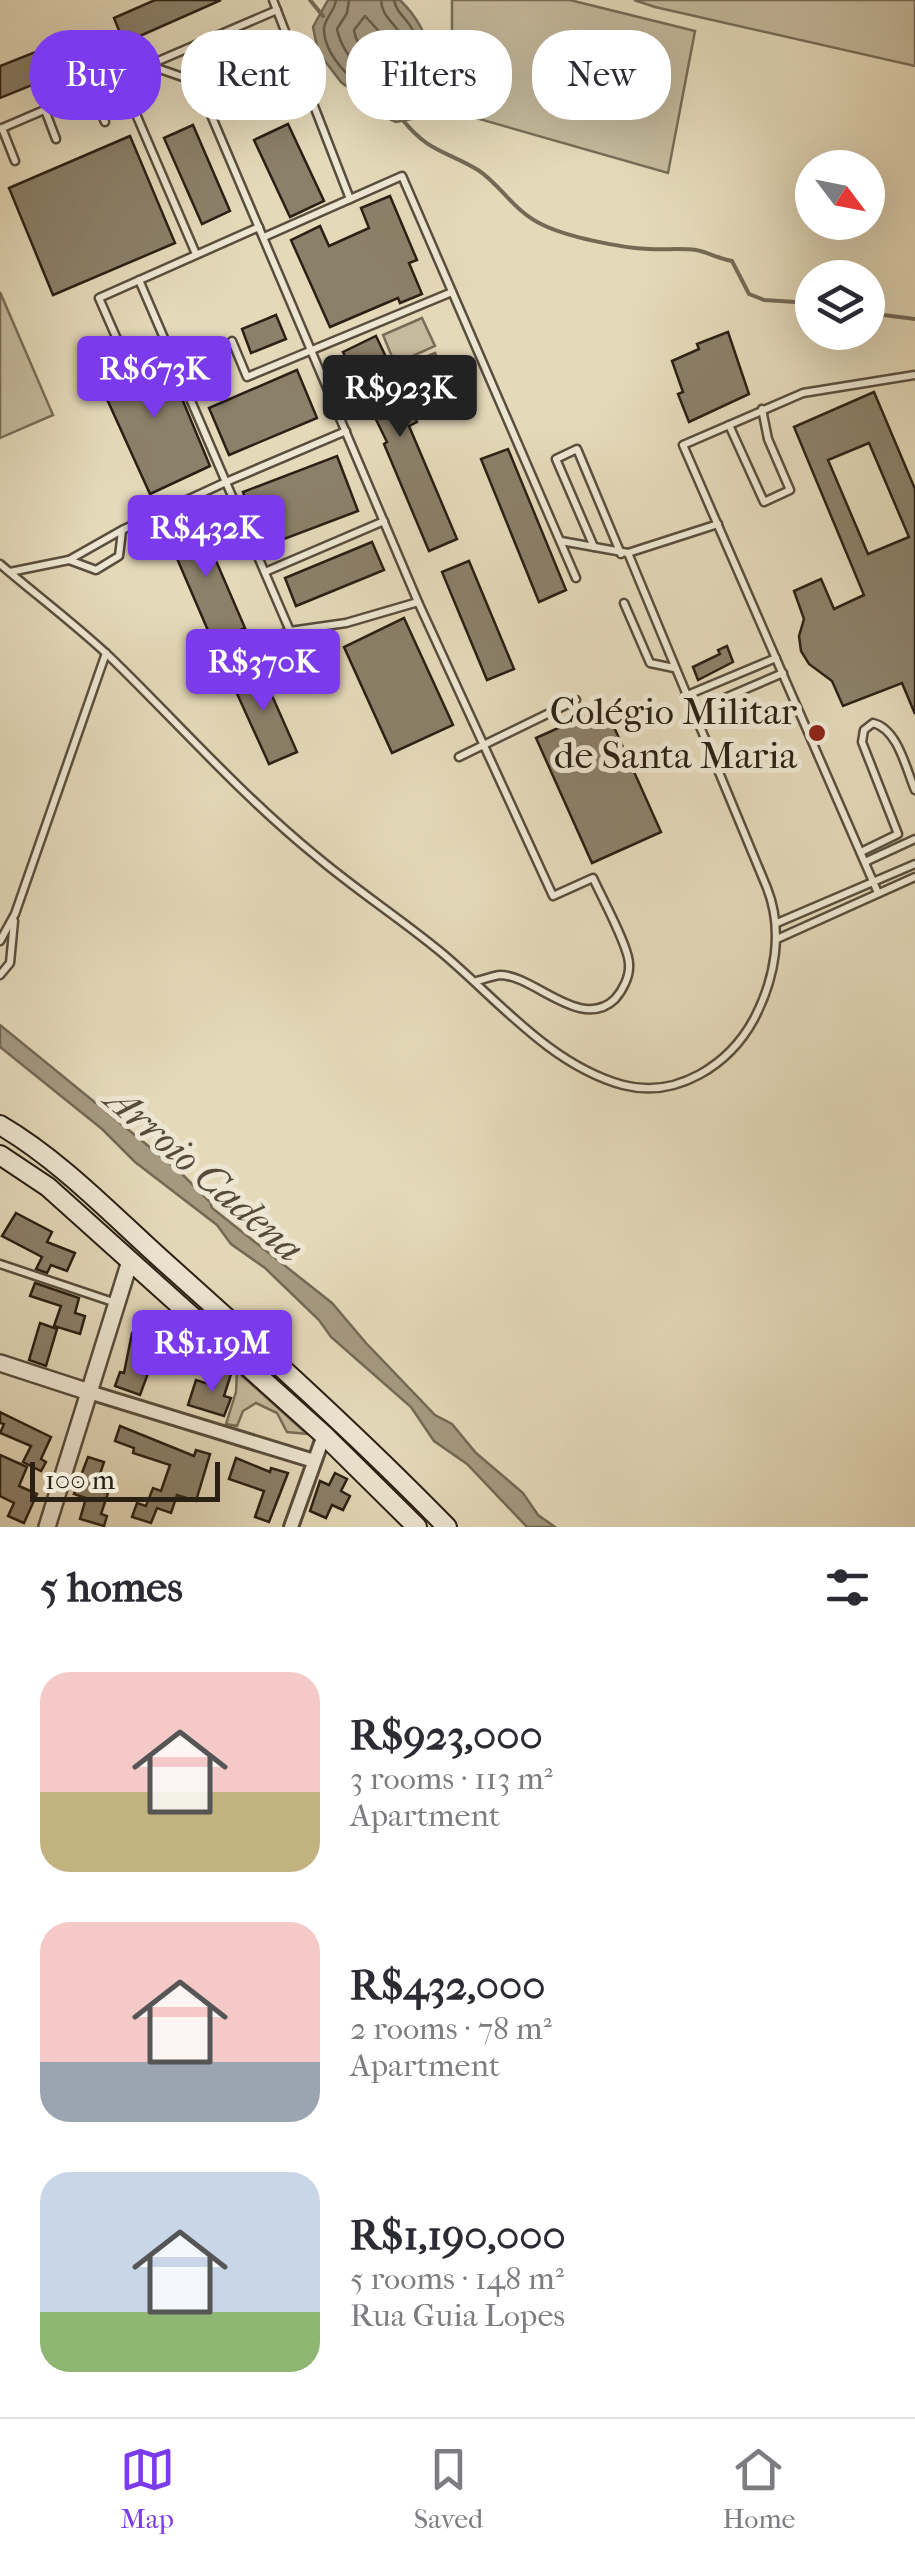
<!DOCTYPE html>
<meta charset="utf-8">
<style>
body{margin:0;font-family:"IM FELL French Canon",serif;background:#f2f2f3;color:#2b2b33;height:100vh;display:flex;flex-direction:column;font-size:38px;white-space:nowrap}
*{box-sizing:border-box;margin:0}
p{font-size:32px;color:#7c7c81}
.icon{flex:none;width:55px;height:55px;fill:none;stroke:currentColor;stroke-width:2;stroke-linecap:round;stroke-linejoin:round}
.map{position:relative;height:1527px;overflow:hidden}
.side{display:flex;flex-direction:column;background:#fff;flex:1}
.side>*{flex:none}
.top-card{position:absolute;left:30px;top:30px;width:855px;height:90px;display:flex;gap:20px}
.needle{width:65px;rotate:122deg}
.controls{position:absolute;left:795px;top:150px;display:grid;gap:20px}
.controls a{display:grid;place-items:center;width:90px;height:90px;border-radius:50%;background:#fff;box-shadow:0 10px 40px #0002;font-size:50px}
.scale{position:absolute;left:30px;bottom:25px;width:190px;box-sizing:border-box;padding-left:10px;border:5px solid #2b2014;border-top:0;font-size:28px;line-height:35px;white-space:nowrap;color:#2b2014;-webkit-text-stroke:8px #ede6d2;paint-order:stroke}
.price{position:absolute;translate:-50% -85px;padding:0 22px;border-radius:10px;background:#7c3aed;color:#fff;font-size:32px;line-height:65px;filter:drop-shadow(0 2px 5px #0008)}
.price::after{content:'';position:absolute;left:50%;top:60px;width:30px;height:22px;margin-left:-15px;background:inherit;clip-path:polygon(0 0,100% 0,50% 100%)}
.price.on{background:#222;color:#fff}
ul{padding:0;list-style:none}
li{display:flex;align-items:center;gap:30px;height:250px;padding:0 40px}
li span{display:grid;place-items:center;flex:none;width:280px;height:200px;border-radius:30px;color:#555}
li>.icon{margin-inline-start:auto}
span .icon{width:120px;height:120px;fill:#fffc;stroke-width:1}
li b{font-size:42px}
h2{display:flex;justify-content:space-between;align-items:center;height:120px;padding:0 40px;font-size:42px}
.chip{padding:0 35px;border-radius:40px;background:#fff;box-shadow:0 10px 40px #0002;font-size:35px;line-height:90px}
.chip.on{background:#7c3aed;color:#fff}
.tab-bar{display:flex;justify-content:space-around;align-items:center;height:140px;border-top:2px solid #e1e1e2;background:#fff;font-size:28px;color:#7c7c81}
.tab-bar a{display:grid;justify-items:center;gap:5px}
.tab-bar .on{color:#7c3aed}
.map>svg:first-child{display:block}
.green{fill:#c5ba9d;stroke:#786d58;stroke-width:2.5}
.water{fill:#a59a81;stroke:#746955;stroke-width:2.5}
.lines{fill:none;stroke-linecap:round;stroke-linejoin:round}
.shore{stroke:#685d4a;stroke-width:2.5}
.stream{stroke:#746955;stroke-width:4}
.building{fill:#8b806a;stroke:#2b2014;stroke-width:2.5;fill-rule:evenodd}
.service-casing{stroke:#594e3d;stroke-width:11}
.minor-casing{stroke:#594e3d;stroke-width:18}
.tertiary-casing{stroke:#594e3d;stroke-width:20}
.secondary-casing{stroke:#2b2014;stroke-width:22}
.service{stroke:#ede6d2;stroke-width:6}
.minor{stroke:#ede6d2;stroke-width:12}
.tertiary{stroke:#ede6d2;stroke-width:15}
.secondary{stroke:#ede6d2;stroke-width:18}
.poi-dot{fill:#8f2418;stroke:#ede6d2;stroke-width:4}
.labels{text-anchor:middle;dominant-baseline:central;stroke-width:10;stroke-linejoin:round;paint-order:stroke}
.poi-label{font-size:38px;fill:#2b2014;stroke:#ede6d2;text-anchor:end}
.water-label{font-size:40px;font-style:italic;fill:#564b3a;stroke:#ede6d2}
</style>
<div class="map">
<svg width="915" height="1527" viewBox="0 0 915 1527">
<rect width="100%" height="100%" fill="#e4d9b9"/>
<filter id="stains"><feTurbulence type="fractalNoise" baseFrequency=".002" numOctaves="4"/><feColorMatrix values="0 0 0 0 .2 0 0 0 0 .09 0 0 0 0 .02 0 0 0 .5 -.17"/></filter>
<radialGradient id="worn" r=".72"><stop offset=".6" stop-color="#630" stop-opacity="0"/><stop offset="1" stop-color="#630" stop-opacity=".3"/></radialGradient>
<g class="green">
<path d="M452,0H570L695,31L668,173L434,106L452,67Z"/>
<path d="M634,0H915V66L655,7Z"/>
<path d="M0,292L53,415L0,438Z"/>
<path d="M422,318L435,346L395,364L383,335Z"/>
<path d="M435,353L453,391L416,407L398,369Z"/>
<path d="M209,1346L307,1434L287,1432L277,1413L256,1403L243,1411L237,1426L226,1424L236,1392L237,1372L224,1362L206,1372L201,1366Z"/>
</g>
<g class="water">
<path d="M328,0H400C433,32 443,79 416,118L396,122L391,120L341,82L318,52L313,27Z"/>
<path d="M0,1025L179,1171L210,1202L212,1208L332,1303L366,1343L435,1415L452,1424L476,1453L523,1493L538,1515L555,1527H527L467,1464L434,1441L411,1407L331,1337L319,1320L265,1268L231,1244L217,1225L135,1162L102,1129L0,1047Z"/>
</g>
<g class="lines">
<g class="shore">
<path d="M336,0C335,11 324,19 324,29C324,64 372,97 398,112L411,107C422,81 427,53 411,27C405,17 396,12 394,0"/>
<path d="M349,0L347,13L337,29C343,59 373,83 400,97C413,81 411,53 401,35C393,21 382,17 381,0"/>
<path d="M365,16L386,39L394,65L391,70C375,65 356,47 354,30Z"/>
</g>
<g class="stream">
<path d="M310,0L323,16"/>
<path d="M402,119C429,153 445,150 478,170C501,185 514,212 543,225C568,237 621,248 649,249C664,250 680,248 696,250C708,252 719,259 732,261L749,294L764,300L812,303"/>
<path d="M868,313L915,319"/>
</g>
</g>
<g class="building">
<path d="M155,0H221L124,43L114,18Z"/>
<path d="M68,39L79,66L0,98V66Z"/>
<path d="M270,66L279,90L234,107L225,84Z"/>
<path d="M288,124L324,201L290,217L254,140Z"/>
<path d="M193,125L230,211L202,224L164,138Z"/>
<path d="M130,136L175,243L53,295L9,188Z"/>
<path d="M390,196L417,260L409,263L422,294L400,303L398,298L330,327L291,240L320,226L329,246L369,228L361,208Z"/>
<path d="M276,315L286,339L251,353L242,329Z"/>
<path d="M728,332L749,394L689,422L678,394L683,392L672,361L699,349L697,344Z"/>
<path d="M376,336L417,422L409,426L457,539L429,551L384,444L387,442L343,352Z"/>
<path d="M161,348L210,466L150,494L97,377Z"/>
<path d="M297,370L317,418L229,455L209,408Z"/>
<path d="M874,392L915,489V714L902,683L843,706L832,681L809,664L801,651L799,636L804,619L794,591L821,579L834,609L864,595L794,427ZM869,443L909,537L868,554L828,460Z"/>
<path d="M508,449L566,590L539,602L481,459Z"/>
<path d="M337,456L358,511L263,547L243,492Z"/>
<path d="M198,519L245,628L213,642L166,533Z"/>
<path d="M372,542L384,570L296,606L285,578Z"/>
<path d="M469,561L514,669L487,680L442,572Z"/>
<path d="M404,618L453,725L392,753L344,647Z"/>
<path d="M727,646L733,662L698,680L693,667L720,654L718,650Z"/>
<path d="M258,664L297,752L269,764L229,676Z"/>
<path d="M605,707L661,832L592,863L536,738Z"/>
<path d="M16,1213L52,1232L47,1242L75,1253L67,1271L51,1265L47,1273L36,1269L42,1257L2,1236Z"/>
<path d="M35,1283L79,1298L75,1313L85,1316L80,1334L54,1326L61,1306L30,1296Z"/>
<path d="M40,1323L57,1329L46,1366L29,1360Z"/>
<path d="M166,1326L186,1332L187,1329L205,1345L199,1364L159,1350Z"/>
<path d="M132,1333L160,1341L140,1395L115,1386L120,1372L124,1373Z"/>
<path d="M222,1367L232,1371L224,1396L231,1398L224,1416L188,1405L196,1380L215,1386Z"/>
<path d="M0,1412L51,1437L41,1459L46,1462L41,1471L23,1462L31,1446L0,1433L4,1424L0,1423Z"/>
<path d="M120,1426L194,1456L196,1450L210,1454L196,1501L177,1495L171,1513L157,1508L151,1523L132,1517L137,1503L146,1506L153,1488L161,1491L170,1465L133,1453L134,1448L115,1441Z"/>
<path d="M0,1455L27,1467L19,1486L37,1494L24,1523L8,1516L14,1503L0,1496Z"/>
<path d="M88,1457L104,1462L95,1489L108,1493L101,1514L107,1516L104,1526L80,1519L86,1498L74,1494Z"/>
<path d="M236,1458L270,1472L271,1468L288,1473L269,1522L255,1517L264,1491L229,1479Z"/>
<path d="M335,1473L347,1479L341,1491L350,1496L343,1510L332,1505L326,1518L310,1511L320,1481L329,1485Z"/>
</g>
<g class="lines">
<defs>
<g id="service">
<path d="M273,0L350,199"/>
<path d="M212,37L197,82L418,602L553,896L593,878C601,896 629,947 629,964C630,976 623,990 615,999C581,1032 534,975 500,975C493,976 484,979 477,981"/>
<path d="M151,66L197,82"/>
<path d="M120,77L196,254"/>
<path d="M92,91L105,122"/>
<path d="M45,110L56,139"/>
<path d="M2,128L15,161"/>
<path d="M0,129L277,10"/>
<path d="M264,237L402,176L576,578"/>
<path d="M139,280L290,631"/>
<path d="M232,341L247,377L452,292"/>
<path d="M120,346L99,298L259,227"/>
<path d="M729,425L764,502L790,490L768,439L762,409"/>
<path d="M561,541L628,553L718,524"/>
<path d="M594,547L556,459L577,449L621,554"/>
<path d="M69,560L96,570L119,556L122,531"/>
<path d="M0,564C36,595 75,624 110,657C178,723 242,796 316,856C356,890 401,919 442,953C497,999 550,1065 623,1085C677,1099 729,1065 754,1019C775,979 784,931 767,888L628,553"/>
<path d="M10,572L69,560L122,530L226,482L346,431"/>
<path d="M265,572L384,521"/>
<path d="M624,603L650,663L674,668"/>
<path d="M226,657L290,631L346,623L418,602"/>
<path d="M685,696L776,658"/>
<path d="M692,712L783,673"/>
<path d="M459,757L576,700"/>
<path d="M861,852L898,834L862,742L864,730L873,723C898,729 906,769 915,790"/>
<path d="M865,862L915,839"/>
<path d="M878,893L683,445L803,393L915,375"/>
<path d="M777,923L915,864"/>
<path d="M777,939L915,877"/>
<path d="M0,941L15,914L106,653"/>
<path d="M0,975L10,963L14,921"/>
<path d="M0,1264L116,1303"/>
</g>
<g id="minor">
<path d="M89,1392L314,1461"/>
<path d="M291,1527L324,1435"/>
</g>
<g id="tertiary">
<path d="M0,1363L89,1392"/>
<path d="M47,1527L130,1261"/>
</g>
<g id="secondary">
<path d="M0,1125C63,1162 115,1218 169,1266C264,1351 358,1436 447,1527"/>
<path d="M0,1155L48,1187L324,1435L417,1527"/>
</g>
</defs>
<use href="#service" class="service-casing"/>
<use href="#minor" class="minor-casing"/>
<use href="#tertiary" class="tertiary-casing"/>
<use href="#secondary" class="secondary-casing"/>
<use href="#service" class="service"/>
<use href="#minor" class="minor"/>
<use href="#tertiary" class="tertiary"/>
<use href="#secondary" class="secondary"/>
</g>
<circle class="poi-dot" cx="817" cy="733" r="10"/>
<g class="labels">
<g class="poi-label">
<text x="797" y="711">Colégio Militar<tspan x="797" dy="44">de Santa Maria</tspan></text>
</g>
<g class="water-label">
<text transform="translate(205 1174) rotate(41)">Arroio Cadena</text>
</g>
</g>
<rect width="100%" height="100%" filter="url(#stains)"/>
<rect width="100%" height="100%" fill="url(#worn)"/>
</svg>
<div class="controls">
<a><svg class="needle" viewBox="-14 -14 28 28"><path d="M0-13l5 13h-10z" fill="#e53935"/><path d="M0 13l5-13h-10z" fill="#7c7c81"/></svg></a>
<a><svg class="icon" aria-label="layers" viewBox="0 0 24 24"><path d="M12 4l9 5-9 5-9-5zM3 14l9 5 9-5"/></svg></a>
</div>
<div class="scale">100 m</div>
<b class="price" style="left:154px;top:421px">R$673K</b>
<b class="price on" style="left:400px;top:440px">R$923K</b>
<b class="price" style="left:206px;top:580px">R$432K</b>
<b class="price" style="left:263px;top:714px">R$370K</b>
<b class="price" style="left:212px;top:1395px">R$1.19M</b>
<div class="top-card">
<a class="chip on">Buy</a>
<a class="chip">Rent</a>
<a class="chip">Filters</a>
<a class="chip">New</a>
</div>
</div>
<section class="side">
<h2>5 homes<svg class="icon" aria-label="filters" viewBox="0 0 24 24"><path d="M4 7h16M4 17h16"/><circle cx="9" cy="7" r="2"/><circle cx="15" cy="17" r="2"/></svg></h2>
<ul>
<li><span style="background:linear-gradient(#f6c9c9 60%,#c2b280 0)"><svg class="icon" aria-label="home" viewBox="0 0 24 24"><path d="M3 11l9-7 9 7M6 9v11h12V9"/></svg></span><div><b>R$923,000</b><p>3 rooms · 113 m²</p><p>Apartment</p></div></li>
<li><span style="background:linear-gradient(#f6c9c9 70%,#9aa5b1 0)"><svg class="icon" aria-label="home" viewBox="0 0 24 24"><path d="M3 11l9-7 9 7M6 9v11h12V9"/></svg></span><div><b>R$432,000</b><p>2 rooms · 78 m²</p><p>Apartment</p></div></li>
<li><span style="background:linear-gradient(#c9d6e8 70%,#8fb573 0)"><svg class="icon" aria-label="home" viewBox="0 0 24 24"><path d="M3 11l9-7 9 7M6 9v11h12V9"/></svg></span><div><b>R$1,190,000</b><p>5 rooms · 148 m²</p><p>Rua Guia Lopes</p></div></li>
</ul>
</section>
<nav class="tab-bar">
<a class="on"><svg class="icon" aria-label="map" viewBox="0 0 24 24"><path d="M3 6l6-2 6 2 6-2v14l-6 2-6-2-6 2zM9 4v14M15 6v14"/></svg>Map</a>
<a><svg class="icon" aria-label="saved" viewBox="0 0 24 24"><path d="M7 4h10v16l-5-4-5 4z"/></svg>Saved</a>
<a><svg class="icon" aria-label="home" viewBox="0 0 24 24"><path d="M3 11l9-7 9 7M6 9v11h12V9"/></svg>Home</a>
</nav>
